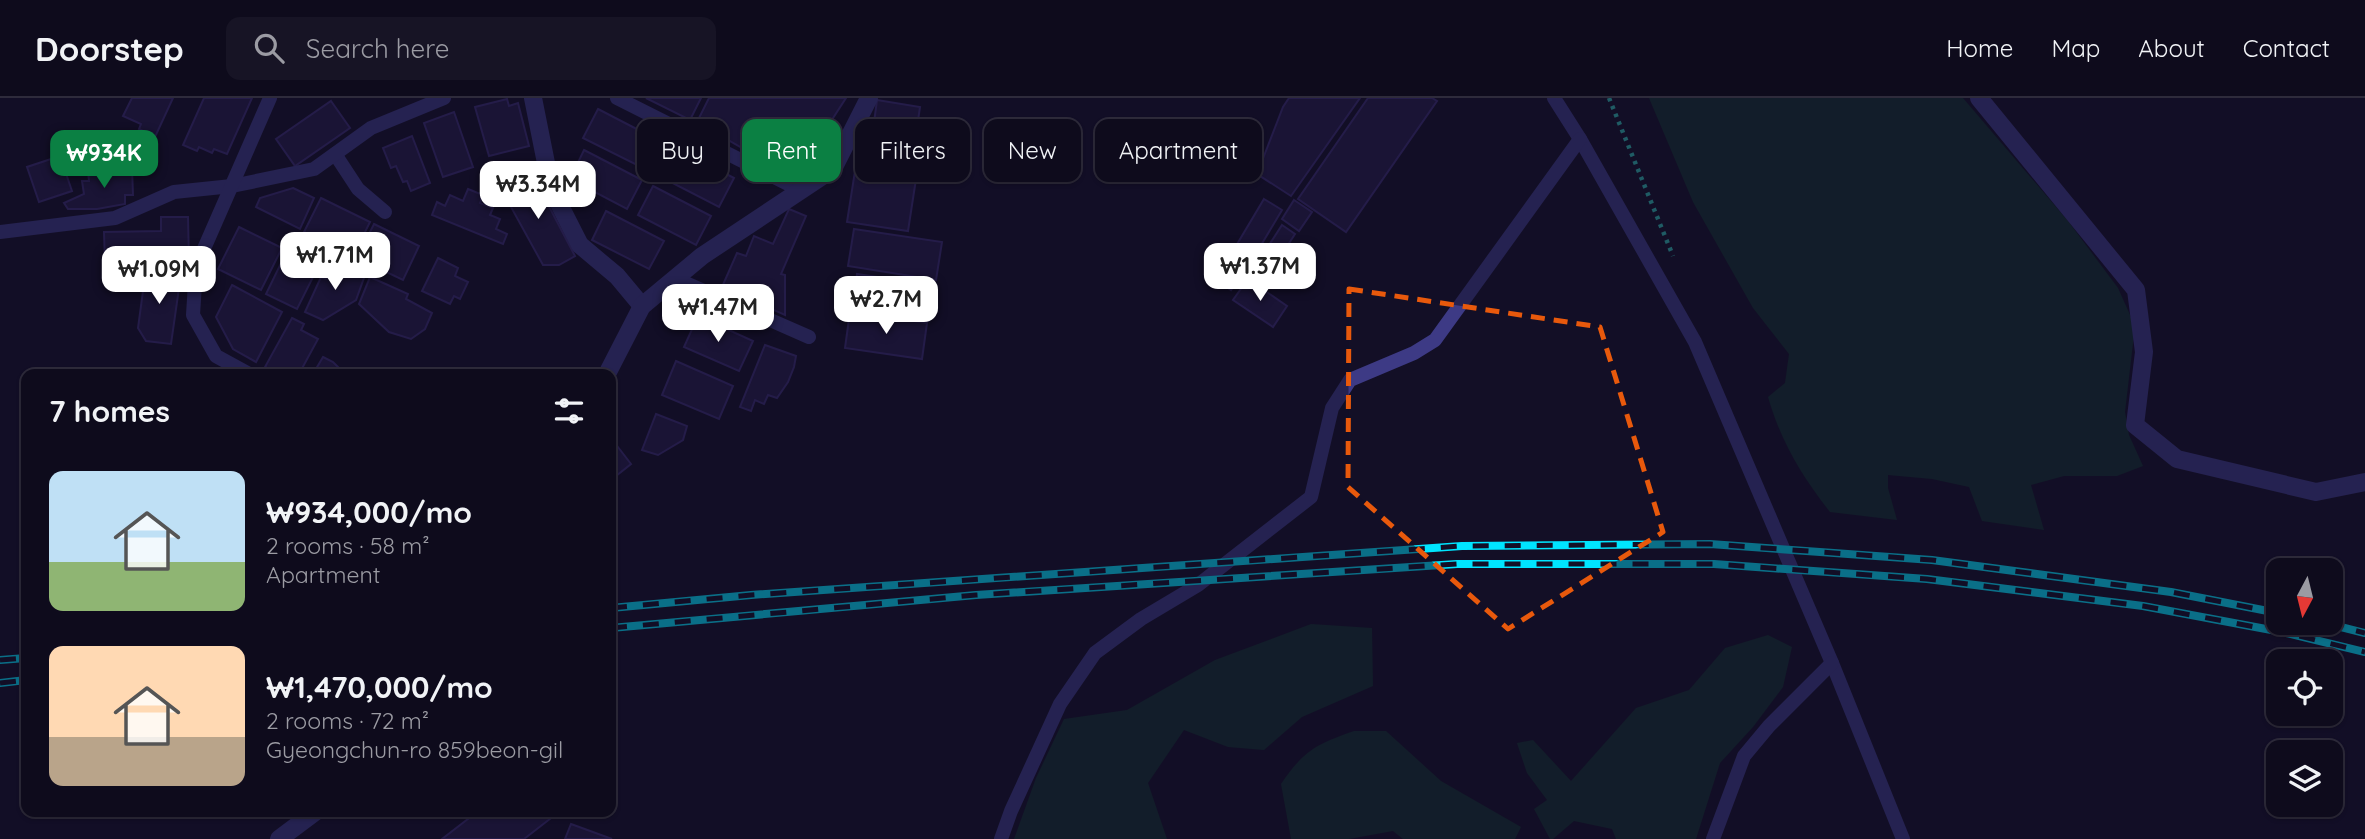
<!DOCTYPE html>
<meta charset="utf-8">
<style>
body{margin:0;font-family:Quicksand,sans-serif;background:#171425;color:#f1f3f6;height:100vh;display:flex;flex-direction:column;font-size:26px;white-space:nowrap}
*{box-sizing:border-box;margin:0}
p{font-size:23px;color:#9b9ba3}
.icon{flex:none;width:38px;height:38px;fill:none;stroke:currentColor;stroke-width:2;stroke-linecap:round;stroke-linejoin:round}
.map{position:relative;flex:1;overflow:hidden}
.panel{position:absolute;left:21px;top:271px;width:595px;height:448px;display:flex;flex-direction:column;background:#0e0b1c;border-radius:14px;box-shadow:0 2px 5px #0004,0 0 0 2px #2e2b3b}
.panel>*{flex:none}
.banner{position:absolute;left:637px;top:21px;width:665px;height:63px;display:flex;gap:14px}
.needle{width:46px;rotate:187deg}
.buttons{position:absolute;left:2266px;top:460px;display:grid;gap:14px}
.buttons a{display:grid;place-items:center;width:77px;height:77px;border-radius:14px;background:#0e0b1c;box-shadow:0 2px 5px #0004,0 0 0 2px #2e2b3b;font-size:35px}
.price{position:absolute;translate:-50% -60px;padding:0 16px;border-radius:14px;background:#fff;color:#222;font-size:23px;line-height:46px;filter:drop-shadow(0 2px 4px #0008)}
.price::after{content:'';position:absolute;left:50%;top:42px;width:21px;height:16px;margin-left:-10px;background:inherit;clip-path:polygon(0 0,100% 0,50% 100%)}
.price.on{background:#0b8043;color:#fff}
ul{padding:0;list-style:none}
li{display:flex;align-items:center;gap:21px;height:175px;padding:0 28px}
li span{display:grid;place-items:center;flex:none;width:196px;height:140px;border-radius:14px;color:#555}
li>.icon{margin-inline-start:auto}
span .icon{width:84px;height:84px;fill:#fffc;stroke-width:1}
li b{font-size:30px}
h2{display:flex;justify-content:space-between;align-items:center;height:84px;padding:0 28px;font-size:30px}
.chip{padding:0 24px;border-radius:14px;background:#0e0b1c;box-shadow:0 2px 5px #0004,0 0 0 2px #2e2b3b;font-size:24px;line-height:63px}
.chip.on{background:#0b8043;color:#fff}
header{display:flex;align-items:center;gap:42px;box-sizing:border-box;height:98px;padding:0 35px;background:#0e0b1c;border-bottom:2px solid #2e2b3b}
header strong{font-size:33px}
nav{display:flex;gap:38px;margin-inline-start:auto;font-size:24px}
.search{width:490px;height:63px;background:#171425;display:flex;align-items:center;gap:18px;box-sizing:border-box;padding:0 24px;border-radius:14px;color:#9b9ba3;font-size:26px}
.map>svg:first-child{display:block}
.green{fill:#12302f}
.building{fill:#241b47;stroke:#3b2d73;stroke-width:2}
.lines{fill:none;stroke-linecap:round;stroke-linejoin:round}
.path{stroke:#2fb8b0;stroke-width:4.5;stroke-dasharray:3.5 5;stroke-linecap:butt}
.service{stroke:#3d3a85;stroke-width:14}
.minor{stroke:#3d3a85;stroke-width:18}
.rail-casing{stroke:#00e5ff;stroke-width:8}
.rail{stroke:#130f26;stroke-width:5;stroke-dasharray:16;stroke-linecap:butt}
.marked{fill:none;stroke:#e8590c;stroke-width:5;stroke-dasharray:14 9;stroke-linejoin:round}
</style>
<header>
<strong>Doorstep</strong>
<div class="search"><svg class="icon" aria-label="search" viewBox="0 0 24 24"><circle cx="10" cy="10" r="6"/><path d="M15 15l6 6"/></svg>Search here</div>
<nav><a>Home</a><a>Map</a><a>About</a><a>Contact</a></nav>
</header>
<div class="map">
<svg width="2365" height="741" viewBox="0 0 2365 741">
<rect width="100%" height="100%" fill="#130f26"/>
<g class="green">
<path d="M1649,0H1963L2068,123L2118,190L2135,228L2125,314L2129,337L2143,368L2117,378H2064L2031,387L2044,432L1982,423L1969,389L1932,381L1888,377V390L1897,422L1830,414C1802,378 1781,344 1768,299L1785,285L1789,256L1753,210L1693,104Z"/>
<path d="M1311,526L1372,530L1373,588L1302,619L1264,652L1228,649L1184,632L1148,685L1167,741H1014L1036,680L1064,621L1127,612L1215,562Z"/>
<path d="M1768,537L1792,549L1783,589L1753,629L1720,665L1696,741H1616L1612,731L1574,723L1553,741H1550L1534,711L1547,702L1527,675L1517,645L1533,642L1571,683L1636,610L1689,592L1725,550Z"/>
<path d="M1354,633H1386L1441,683L1521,729L1515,741H1403L1393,733L1349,741H1291L1281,686C1304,652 1317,646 1354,633Z"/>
</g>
<g class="building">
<path d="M132,0H173L155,39L139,31L141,26L123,18Z"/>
<path d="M204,0H252L227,56L214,51L212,55L199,49L197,53L183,47Z"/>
<path d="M646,0H701L690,22Z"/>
<path d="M709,0H846L800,71L775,53L768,65L697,24Z"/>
<path d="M1289,0H1360L1291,98L1257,76L1283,9Z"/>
<path d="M1368,0H1432L1437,3L1346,134L1298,101Z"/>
<path d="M507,1L509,8L518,5L529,48L489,58L475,9Z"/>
<path d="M877,2L920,9L910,76L868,70Z"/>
<path d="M331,3L350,30L295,68L276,41Z"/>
<path d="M598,11L656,41L641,69L583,40Z"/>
<path d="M454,14L473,69L443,79L424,25Z"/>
<path d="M412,38L430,85L411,93L407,83L403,84L396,68L391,70L383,50Z"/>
<path d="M676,50L734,80L719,109L661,79Z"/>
<path d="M584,52L642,82L627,111L570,81Z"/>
<path d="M60,58L72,93L39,104L27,69Z"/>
<path d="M132,70L133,97H125V106L97,111H68L64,105L84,96L82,83H89L88,73Z"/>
<path d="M855,73L916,81L908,133L847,124Z"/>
<path d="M532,76L575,158L559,167H543L500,89L513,82L515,87Z"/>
<path d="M653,88L711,118L696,147L638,117Z"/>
<path d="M293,90L314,100L300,131L256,109L260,100Z"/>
<path d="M468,91L483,97L480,105L493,110L490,117L500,121L496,131L507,136L503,146L432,117L437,104L445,108L450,97L463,103Z"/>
<path d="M321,100L370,124L353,158L304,134Z"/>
<path d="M1264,101L1282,112L1245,174L1227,163Z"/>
<path d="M1294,102L1312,114L1299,133L1282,121Z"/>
<path d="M789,111L806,118L781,176L785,177V217L722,189L737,155L746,158L754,138L773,146Z"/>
<path d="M606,113L664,143L649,171L592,142Z"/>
<path d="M161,119H188L189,164L105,165L104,134L161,133Z"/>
<path d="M374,126L419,148L403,182L357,160Z"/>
<path d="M1282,127L1295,136L1273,170L1260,161Z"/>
<path d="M239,129L282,150L261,192L218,171Z"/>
<path d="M854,131L942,144L936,182L848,168Z"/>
<path d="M284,159L315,175L297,211L266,196Z"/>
<path d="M438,160L458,170L455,178L468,184L460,201L454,198L450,206L422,193Z"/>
<path d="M335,164L365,177L356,202L323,222L305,214L321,179L326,181Z"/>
<path d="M1218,167L1239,180L1231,192L1211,178Z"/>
<path d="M146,171L181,176L171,246L146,243L138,230Z"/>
<path d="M857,176L934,187L929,223L852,212Z"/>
<path d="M370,179L408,196L406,201L432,215L425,231L411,241L389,234L359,206Z"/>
<path d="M1248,181L1287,208L1273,229L1233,202Z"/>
<path d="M232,187L282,214L256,264L233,251L216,219Z"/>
<path d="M850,214L927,225L922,261L845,250Z"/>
<path d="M698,218L753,243L739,273L684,249Z"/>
<path d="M292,220L304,226L301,232L318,241L299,276H279L265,269Z"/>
<path d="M765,247L796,258L794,269L788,284L777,300L768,297L764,306L755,302L751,313L740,309Z"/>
<path d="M323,259L333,264L345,276H313Z"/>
<path d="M676,263L733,288L719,321L662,297Z"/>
<path d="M656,316L687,328L683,342L658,357L642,352Z"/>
<path d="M611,340L631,366L611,382Z"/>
<path d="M477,714H552L555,717L524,741H442Z"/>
<path d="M571,726L612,741H565Z"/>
</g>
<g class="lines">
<path class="path" d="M1609,0L1673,158"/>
<g class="service">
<path d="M617,0L800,92"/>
<path d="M1554,0L1580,41L1695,244L1832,565L1903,741"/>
<path d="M335,56L358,91L385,114"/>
<path d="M0,134L115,120L174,94L232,88L314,71L371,30L444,0"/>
<path d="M674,180L809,239"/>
<path d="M249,276L216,258L193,217L196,169L270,0"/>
<path d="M1001,741L1011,713L1060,606L1095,555L1141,521L1198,487L1311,399L1332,310L1350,282L1414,255L1435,242L1580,41"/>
<path d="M1713,741L1744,658L1769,628L1832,565"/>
</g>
<g class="minor">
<path d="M533,0L551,90L580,147L617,178L642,208"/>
<path d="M1979,0L2136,192L2144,254L2135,327L2177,361L2316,394L2365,384"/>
<path d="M607,276L642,208L702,158L833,71L869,0"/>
<path d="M279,741L315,714"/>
</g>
<defs>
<g id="rail">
<path d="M611,510L751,497L1462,448L1710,446L1932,462L2171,494L2278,515"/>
<path d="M2325,525L2365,535"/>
<path d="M611,530L976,497L1457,466H1714L1927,481L2143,508L2282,534L2365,554"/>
<path d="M0,562L26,560"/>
<path d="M0,585L26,582"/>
</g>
</defs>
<use href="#rail" class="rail-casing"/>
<use href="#rail" class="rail"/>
</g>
<path d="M0 0H2365V741H0ZM1349,191L1600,229L1663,434L1508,531L1348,389Z" fill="#130f26" fill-opacity=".55" fill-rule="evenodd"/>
<path class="marked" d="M1349,191L1600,229L1663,434L1508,531L1348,389Z"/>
</svg>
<div class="buttons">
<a><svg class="needle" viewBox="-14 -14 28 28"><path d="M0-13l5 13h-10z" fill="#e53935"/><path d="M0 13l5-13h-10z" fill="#9b9ba3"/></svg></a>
<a><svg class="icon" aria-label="locate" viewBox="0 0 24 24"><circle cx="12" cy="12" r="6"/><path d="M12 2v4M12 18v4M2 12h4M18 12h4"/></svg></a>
<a><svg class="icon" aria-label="layers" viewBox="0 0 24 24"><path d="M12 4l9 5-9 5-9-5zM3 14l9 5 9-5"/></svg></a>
</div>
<b class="price on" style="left:104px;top:92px">₩934K</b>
<b class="price" style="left:538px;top:123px">₩3.34M</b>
<b class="price" style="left:335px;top:194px">₩1.71M</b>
<b class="price" style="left:1260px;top:205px">₩1.37M</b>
<b class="price" style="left:159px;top:208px">₩1.09M</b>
<b class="price" style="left:886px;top:238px">₩2.7M</b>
<b class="price" style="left:718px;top:246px">₩1.47M</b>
<div class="banner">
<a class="chip">Buy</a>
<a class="chip on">Rent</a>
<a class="chip">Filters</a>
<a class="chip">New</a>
<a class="chip">Apartment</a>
</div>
<section class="panel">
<h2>7 homes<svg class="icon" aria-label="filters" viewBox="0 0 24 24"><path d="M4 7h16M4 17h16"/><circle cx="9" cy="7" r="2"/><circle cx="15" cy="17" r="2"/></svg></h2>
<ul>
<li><span style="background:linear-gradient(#bfe0f5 65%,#8fb573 0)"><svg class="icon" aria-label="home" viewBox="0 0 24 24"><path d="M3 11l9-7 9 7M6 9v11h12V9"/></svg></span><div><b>₩934,000/mo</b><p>2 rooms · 58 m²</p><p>Apartment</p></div></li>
<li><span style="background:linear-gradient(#ffd9b3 65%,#b9a48a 0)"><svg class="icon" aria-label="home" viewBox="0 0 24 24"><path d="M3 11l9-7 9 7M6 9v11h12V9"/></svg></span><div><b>₩1,470,000/mo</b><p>2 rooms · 72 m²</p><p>Gyeongchun-ro 859beon-gil</p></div></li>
</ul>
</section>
</div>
